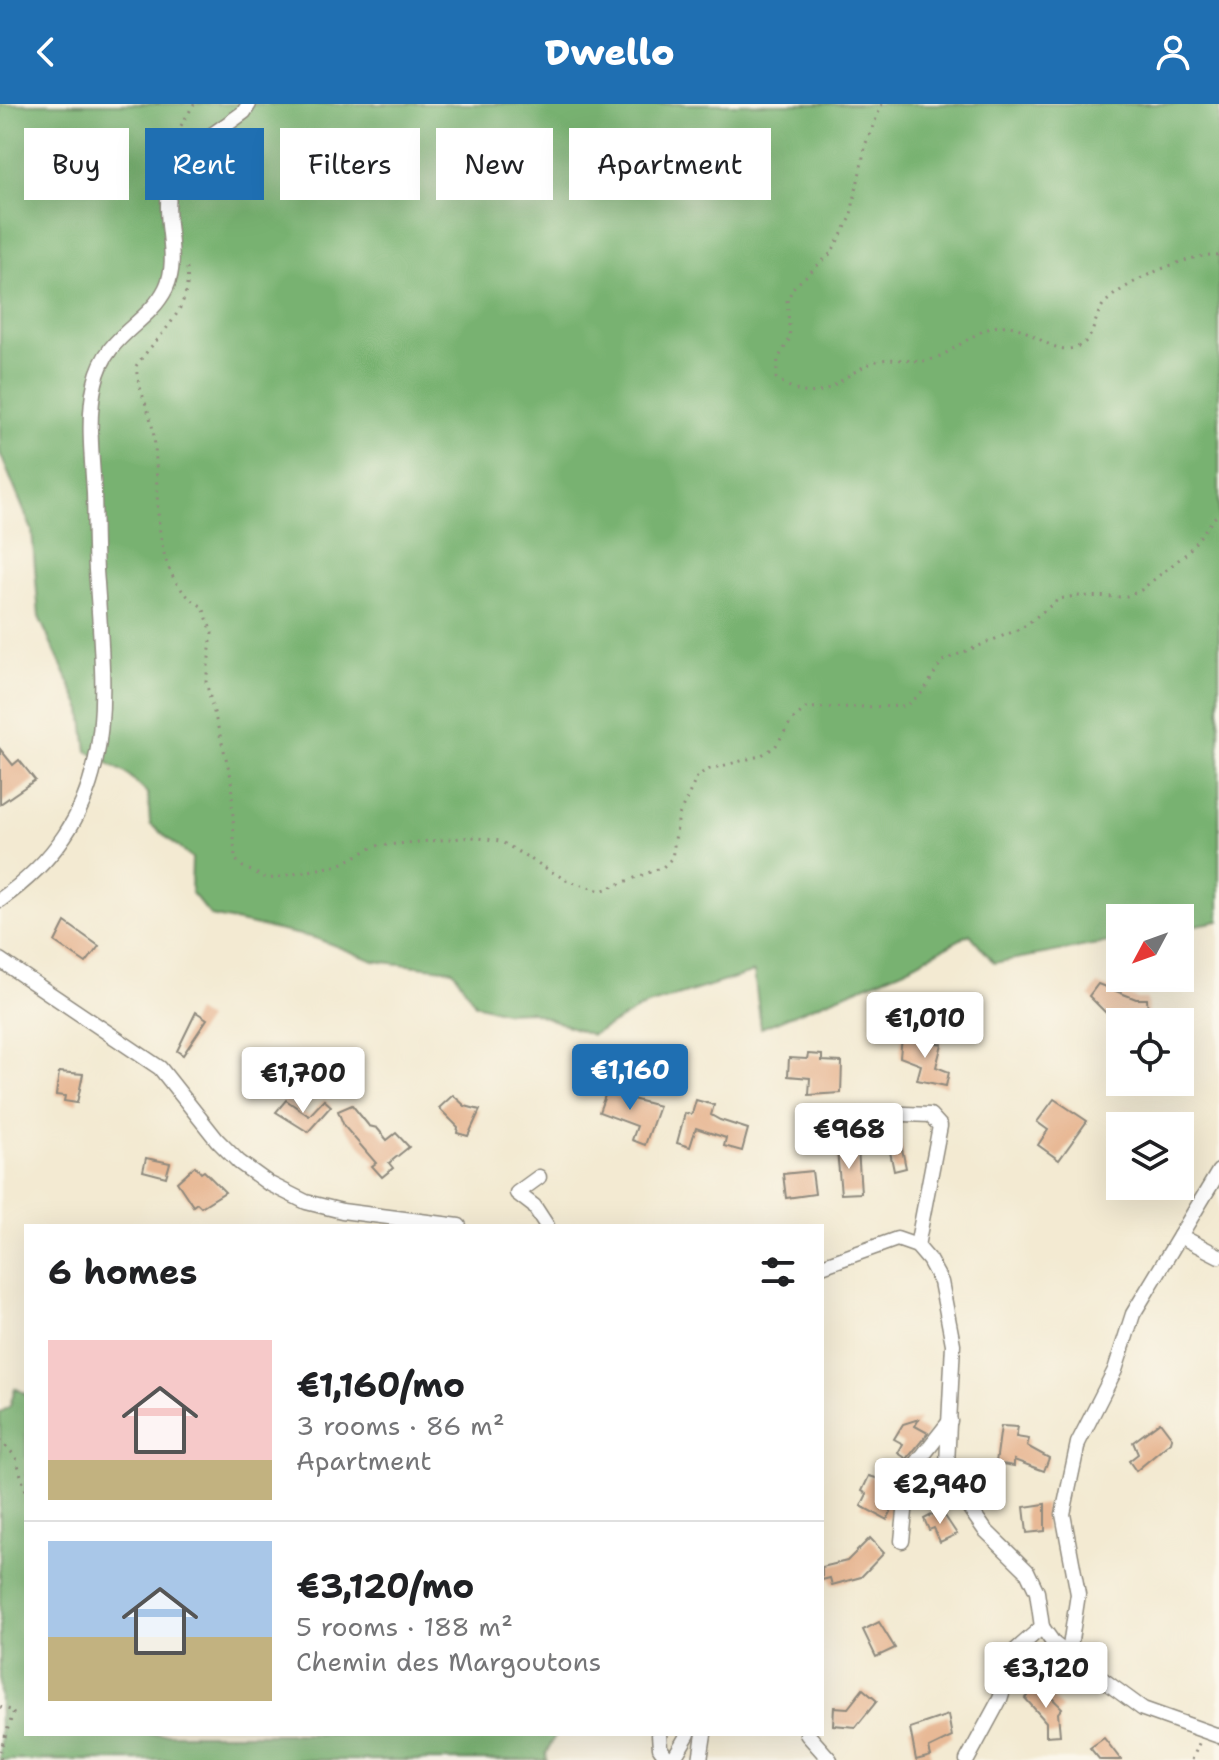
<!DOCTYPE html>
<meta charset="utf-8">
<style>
body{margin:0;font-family:"Shantell Sans",sans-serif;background:#f6f6f6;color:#202124;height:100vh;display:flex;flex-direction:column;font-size:30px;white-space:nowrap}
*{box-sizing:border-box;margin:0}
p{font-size:26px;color:#757577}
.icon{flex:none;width:44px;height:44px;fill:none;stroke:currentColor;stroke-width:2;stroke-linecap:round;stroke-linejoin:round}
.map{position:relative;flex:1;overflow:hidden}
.drawer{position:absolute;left:24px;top:1120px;width:800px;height:512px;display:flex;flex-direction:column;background:#fff;border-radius:0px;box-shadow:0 8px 32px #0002}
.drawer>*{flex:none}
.top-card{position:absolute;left:24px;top:24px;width:800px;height:72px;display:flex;gap:16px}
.needle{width:52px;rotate:229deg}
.tools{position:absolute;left:1106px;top:800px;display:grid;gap:16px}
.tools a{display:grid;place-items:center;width:88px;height:88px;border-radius:0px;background:#fff;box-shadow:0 8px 32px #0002;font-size:40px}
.price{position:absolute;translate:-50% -68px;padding:0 18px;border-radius:8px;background:#fff;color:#222;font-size:26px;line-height:52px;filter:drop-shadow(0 2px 4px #0008)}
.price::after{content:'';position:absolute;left:50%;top:48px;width:24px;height:18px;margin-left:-12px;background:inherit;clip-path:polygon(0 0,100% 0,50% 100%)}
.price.selected{background:#1f6fb2;color:#fff}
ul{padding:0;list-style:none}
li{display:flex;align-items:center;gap:24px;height:200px;padding:0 24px}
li+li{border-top:2px solid #e0e0e0}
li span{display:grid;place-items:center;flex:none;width:224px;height:160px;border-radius:0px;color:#555}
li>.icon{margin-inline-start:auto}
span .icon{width:96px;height:96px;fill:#fffc;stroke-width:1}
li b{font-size:34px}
h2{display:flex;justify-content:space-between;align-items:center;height:96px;padding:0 24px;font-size:34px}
.chip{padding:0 28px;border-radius:0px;background:#fff;box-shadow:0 8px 32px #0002;font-size:28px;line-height:72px}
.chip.selected{background:#1f6fb2;color:#fff}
header{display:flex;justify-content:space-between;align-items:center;height:104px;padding:0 24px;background:#1f6fb2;color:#fff;font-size:36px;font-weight:800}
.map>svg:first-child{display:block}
.forest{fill:#78b271;stroke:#526e4e;stroke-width:2}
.building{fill:#e8b996}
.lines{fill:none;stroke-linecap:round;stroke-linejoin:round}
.minor-casing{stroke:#8f8a7e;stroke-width:17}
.path{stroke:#8f8a7e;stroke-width:3;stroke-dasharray:2 6;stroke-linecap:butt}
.minor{stroke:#fff;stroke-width:14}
</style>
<header><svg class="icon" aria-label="back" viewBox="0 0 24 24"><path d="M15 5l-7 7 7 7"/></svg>Dwello<svg class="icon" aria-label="person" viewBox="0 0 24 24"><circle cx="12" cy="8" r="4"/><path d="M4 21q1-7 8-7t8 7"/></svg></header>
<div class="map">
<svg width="1219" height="1656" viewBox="0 0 1219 1656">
<rect width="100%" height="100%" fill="#fbf7ec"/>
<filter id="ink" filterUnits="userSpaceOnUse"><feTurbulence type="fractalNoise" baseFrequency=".0125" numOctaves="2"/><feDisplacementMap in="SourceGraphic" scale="16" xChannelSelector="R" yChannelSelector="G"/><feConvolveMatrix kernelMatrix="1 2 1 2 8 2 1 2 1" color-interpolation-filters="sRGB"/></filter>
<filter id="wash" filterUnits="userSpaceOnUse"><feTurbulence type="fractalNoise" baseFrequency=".006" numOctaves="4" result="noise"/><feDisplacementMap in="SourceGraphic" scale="32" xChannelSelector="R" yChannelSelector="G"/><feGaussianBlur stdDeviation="1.8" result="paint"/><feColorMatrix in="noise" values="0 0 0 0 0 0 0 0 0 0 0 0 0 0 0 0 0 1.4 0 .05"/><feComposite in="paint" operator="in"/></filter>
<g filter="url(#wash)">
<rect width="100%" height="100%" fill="#f3ead2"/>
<g class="forest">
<path d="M0,0H1219V817L1180,824V814H1120V836L994,859L970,830L905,865L761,924L754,868L645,902L592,931L529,907L504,908L475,900L453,866L374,857L315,834L211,812L191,788L192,754L150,720L148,690L127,670L87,647L82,606L39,513L32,426L0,349Z"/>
<path d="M15,1284L26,1290V1630H556L546,1650L547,1656H0V1309L10,1302Z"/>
</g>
<g id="blocks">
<g class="building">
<path d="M0,645L13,661L19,656L35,676L0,700Z"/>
<path d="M65,818L99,842L86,859L55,838Z"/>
<path d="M1098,880L1136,895H1147L1148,909L1119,914L1108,911L1089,892Z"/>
<path d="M196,908L207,915L183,951L177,947Z"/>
<path d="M902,933L942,940L936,963L949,968L946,982L917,976L921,961L900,953Z"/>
<path d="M808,950L822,951V957L842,958L841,989L809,991L810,974L788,972L789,954L807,955Z"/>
<path d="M59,968L83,970L77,999L64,997L65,992L56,991Z"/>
<path d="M610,978L620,982L617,991L659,1002L645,1041L632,1036L637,1022L599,1008Z"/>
<path d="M453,991L465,1002L480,1006L468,1032L457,1029L458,1023L439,1004Z"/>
<path d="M1054,995L1087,1017L1059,1056L1038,1041L1048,1026L1037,1018Z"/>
<path d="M286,996L309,1012L324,996L331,1002L308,1028L276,1008Z"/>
<path d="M696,996L714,1001L711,1011L720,1016L748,1025L742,1047L724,1042L726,1034L696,1024L690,1043L677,1039L685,1009L692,1010Z"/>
<path d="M352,1001L369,1022L377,1024L387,1036L396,1029L409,1043L389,1059L393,1064L382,1073L372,1062L376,1059L344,1022L338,1007Z"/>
<path d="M900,1035L906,1064L894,1067L888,1038Z"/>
<path d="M858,1044L861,1089L841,1090L837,1046Z"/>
<path d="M146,1054L170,1059L166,1073L143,1067Z"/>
<path d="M195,1062L201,1069L204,1067L225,1088L201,1103L197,1099L193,1102L177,1078Z"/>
<path d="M812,1067L815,1090L786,1094L783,1070Z"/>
<path d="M919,1315L915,1322L928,1329L907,1355L898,1349L903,1340L894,1335L903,1320Z"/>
<path d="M1160,1318L1172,1334L1171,1338L1136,1367L1129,1357L1138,1350L1133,1338Z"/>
<path d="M1001,1322L1018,1323L1016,1333L1029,1335L1027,1342L1049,1354L1044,1367L1014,1356V1362L996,1359Z"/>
<path d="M869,1372L897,1380L893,1404L887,1416L861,1402L867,1390L862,1387Z"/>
<path d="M1045,1400V1427L1027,1429L1024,1403Z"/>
<path d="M941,1406L957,1430L940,1438L934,1424L929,1426L924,1415Z"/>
<path d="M870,1434L884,1449L861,1473L832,1481L830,1474L822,1476V1463L847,1457Z"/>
<path d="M879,1518L895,1544L876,1553L863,1526Z"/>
<path d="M1039,1581L1062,1604L1058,1609L1060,1631L1046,1632V1618L1025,1594Z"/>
<path d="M863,1585L877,1597L856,1623L833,1621L834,1603L848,1604Z"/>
<path d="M948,1611L952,1633L929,1644L931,1652L916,1656L910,1624Z"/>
<path d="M1104,1634L1121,1656H1100L1090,1644Z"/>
</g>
</g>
</g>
<g filter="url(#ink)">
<use href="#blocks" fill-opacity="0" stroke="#8f8a7e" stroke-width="2"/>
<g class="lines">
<defs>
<g id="minor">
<path d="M0,796C118,712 106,608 97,479C94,449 95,419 94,388C92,353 87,314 95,279C106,229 147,222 166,184C174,167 172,148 170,130C160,53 188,50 244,8L249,0"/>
<path d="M0,856L160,964L217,1036L239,1058L268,1079L306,1098L342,1107L459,1122"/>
<path d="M880,1009L930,1011L940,1022L917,1142"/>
<path d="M539,1073L517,1089L534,1102L547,1122"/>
<path d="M1180,1132L1219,1152"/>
<path d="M822,1162L897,1135L917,1142L929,1156L941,1178L953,1240L947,1360L952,1379L985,1426L1027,1467L1037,1488L1042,1523"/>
<path d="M902,1437L909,1369L950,1317"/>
<path d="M1042,1523L1054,1540L1143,1605L1219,1632"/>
<path d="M1069,1549L1078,1490L1063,1410L1078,1339L1115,1266L1133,1210L1219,1067"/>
<path d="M659,1630L660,1644L668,1655L674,1654L688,1630"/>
<path d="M807,1630L830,1656"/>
<path d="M700,1656L704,1630"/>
<path d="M967,1656L1000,1595L1016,1546L1042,1523"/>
</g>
</defs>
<use href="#minor" class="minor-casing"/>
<g class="path">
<path d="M882,0L866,39L850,115L831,149L794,183L787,196L790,234L778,255L776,274C821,308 834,274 874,258C892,251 911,260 929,256C952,250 969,230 994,223C1028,214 1049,256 1079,242C1096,234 1093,214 1103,201C1121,179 1192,148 1219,151"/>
<path d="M164,57V50L194,0"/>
<path d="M187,164C192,208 158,230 136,262C138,284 147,300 152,321C164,379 142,470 203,503L212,529L206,578L231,673L235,755L243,763L268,775L339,761L375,742L472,733L500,737L566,776L601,787L663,763L672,754L679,711L698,671L710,665L760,652L775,643L792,616L806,604L906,602L923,588L942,557L1022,524L1059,495L1075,492L1124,493L1141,486L1187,449L1219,408"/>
<path d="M0,1336L16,1353L26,1390"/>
<path d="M0,1603L14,1607L0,1647"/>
<path d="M0,1653L1,1656"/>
<path d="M1192,1656L1200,1637"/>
</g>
<use href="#minor" class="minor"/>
</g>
</g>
</svg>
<div class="tools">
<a><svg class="needle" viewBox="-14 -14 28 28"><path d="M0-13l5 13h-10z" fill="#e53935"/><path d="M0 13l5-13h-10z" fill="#757577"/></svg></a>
<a><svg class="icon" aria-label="locate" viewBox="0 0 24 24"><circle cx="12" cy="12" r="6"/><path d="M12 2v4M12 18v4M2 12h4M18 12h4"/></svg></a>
<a><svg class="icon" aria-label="layers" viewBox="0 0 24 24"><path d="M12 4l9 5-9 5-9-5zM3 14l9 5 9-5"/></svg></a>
</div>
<b class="price" style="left:925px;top:956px">€1,010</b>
<b class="price selected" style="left:630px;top:1008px">€1,160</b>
<b class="price" style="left:303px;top:1011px">€1,700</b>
<b class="price" style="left:849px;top:1067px">€968</b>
<b class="price" style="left:940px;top:1422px">€2,940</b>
<b class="price" style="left:1046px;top:1606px">€3,120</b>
<div class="top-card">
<a class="chip">Buy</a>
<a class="chip selected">Rent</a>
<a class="chip">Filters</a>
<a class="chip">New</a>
<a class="chip">Apartment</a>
</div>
<section class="drawer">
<h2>6 homes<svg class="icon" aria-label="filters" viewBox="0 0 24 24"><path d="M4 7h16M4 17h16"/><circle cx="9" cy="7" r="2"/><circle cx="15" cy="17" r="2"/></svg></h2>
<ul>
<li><span style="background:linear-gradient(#f6c9c9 75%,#c2b280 0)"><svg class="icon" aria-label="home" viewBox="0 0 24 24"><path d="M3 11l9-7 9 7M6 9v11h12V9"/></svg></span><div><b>€1,160/mo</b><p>3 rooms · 86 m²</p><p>Apartment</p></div></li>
<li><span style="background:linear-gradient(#a9c7e8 60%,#c2b280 0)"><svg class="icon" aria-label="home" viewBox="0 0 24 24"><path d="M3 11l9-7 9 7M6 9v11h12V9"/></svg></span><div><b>€3,120/mo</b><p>5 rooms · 188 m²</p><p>Chemin des Margoutons</p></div></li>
</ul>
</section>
</div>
